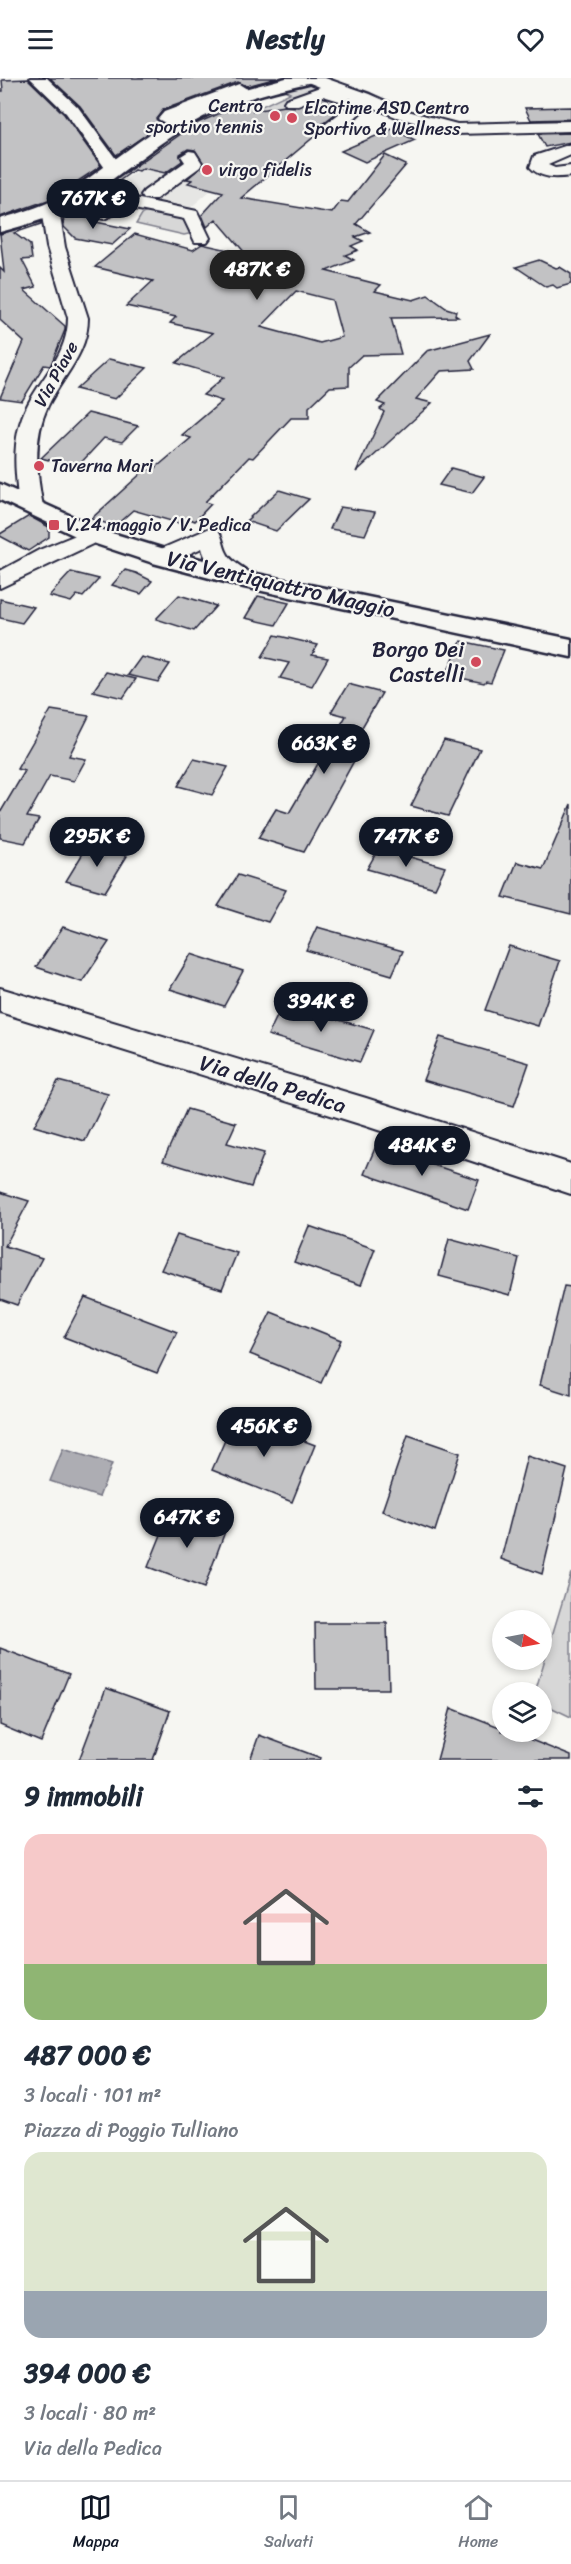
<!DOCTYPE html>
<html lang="it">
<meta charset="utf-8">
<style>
body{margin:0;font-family:Sriracha,sans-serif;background:#f2f2f3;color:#1f2937;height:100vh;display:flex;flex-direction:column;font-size:22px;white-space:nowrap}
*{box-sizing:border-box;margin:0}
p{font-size:20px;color:#747a83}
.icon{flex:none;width:33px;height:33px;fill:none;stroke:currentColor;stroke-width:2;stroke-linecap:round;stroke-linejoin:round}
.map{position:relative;height:1682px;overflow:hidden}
.sheet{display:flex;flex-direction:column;background:#fff;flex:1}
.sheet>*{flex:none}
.needle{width:39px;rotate:100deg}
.tools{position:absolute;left:492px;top:1532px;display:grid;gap:12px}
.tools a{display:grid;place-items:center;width:60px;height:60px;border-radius:50%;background:#fff;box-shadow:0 3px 9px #0003;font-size:30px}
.price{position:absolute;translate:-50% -51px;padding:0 14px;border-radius:21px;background:#111827;color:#fff;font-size:20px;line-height:39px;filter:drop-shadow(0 2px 3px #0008)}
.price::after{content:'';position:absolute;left:50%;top:36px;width:18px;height:14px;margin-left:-9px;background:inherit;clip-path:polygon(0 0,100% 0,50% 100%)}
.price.current{background:#222;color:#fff}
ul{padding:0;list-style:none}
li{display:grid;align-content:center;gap:12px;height:318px;padding:0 24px}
li span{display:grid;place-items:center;height:186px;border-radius:18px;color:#555}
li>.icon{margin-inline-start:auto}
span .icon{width:108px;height:108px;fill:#fffc;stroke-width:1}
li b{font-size:26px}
h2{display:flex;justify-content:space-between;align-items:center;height:72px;padding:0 24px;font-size:26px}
header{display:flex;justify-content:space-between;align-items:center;height:78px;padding:0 24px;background:#fff;font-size:27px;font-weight:700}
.tab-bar{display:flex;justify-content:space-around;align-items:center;height:84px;border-top:2px solid #e0e1e3;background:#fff;font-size:16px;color:#747a83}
.tab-bar a{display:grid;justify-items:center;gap:3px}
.tab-bar .current{color:#111827}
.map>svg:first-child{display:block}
.built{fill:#e6e6e4}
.green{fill:#d7d7d7;stroke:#7c7c89;stroke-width:1.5}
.water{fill:#adadb3;stroke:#757583;stroke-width:1.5}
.building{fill:#c2c2c4;stroke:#22223b;stroke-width:1.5;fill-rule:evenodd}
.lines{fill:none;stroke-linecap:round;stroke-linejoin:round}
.minor-casing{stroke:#22223b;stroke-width:4}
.major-casing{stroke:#22223b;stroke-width:5}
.minor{fill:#f6f6f2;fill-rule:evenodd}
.major{fill:#f6f6f2;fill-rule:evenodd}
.poi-dot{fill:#d1495b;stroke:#f6f6f2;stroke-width:2}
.labels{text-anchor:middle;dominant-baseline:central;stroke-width:4.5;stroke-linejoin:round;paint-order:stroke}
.far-poi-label{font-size:18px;fill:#22223b;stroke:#f6f6f2;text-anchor:start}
.far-street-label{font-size:18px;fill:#22223b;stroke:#f6f6f2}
.street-label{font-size:22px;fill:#22223b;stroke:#f6f6f2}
.poi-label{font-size:22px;fill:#22223b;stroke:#f6f6f2;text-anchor:end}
</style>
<header><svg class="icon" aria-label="menu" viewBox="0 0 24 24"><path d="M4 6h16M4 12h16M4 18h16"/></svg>Nestly<svg class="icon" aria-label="heart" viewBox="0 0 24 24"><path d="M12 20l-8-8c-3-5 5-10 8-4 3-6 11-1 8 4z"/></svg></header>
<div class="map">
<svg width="571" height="1682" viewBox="0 0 571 1682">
<rect width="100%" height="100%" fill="#f6f6f2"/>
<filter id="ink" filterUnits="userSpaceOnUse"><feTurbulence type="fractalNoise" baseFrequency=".0167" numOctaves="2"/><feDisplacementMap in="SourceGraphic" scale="12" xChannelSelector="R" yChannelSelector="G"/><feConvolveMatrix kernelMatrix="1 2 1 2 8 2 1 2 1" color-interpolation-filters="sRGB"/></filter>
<g filter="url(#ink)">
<path class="built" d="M181,69L297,73L260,104L235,99L232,94L189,131L107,112L144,89L178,81L189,74Z"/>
<g class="green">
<path d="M311,4L369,23L330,54L287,43L234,41L290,15L283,11Z"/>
<path d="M158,130L191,137L198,154L184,157L136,146L142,136Z"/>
<path d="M571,1495V1639L542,1625V1614H535Z"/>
</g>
<path class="water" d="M63,1371L112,1386L99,1419L50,1403Z"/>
<g class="building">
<path d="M50,0H277L247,8L238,4L163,32L156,41L162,46L116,77L80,28Z"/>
<path d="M28,1L64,36L101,88L51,121L0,139V13H3L2,2Z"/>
<path d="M251,22L253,33L284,28L298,29L318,22L345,28L321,47L322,52L241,120L332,135L341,123L348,124L385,77L406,87L356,146L370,154L355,159L363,163L351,168L358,172L345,177L354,182L326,193L381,207L375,213L413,222L428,217L446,230L456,233L455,237L458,239L391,240L401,276L362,277L349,289V308L330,309L309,329V340H291L253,380L249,379L205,424L211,426L195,443L190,441L185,447L133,432L115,448L91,441L146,391L152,393L191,360L182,357L222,323L203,317L224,299L176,285L213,255L170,245L176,239L126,228L153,203L95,189L135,156L193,172L202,166L246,176L216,141L207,149L202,137L223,114L188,105L192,102L187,101L204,86L195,72L188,71L180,76L182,83L165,95L143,90L139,93L134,92L107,112L103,111L195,46ZM296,213L332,222L342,259L320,265L261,249Z"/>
<path d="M571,29V41L531,42L525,30Z"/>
<path d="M392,51L415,62L365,84L341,73Z"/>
<path d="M571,55V64L545,69L538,56Z"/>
<path d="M63,135L98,142L96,144L130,151L112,167L75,160L64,149Z"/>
<path d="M41,144V146L14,155L30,167L32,181L22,182L36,209L24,212L65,248V252L52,284L50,288L44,287L22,323L0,320L24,264L0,242V190L4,194L0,156Z"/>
<path d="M539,182L556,190L560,189L571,196V206L557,210L553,207L546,209L516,189Z"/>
<path d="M490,256L470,283L474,291L441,293L416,321L432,325L356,394L384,334L380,331L385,327L377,324L427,273Z"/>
<path d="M109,281L147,290L115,321L76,311Z"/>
<path d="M88,335L138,348L122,364L104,360L77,389L41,380Z"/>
<path d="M451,390L484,399L472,415L439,407Z"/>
<path d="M279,412L309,421L276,453L246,443Z"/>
<path d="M340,429L375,434L365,457L330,451Z"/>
<path d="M29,438L49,449V459L28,473L0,458V456Z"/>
<path d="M125,492L136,495L152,503L141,516L112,507Z"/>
<path d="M71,494L99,501L83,519L77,517L71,524L49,518Z"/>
<path d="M179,517L216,528L194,553L156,541Z"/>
<path d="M258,518L289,525L276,547L245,540Z"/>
<path d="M0,521L34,529L22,545L0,540Z"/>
<path d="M275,557L318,567L312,577L328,580L312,608L280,600L289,585L262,579Z"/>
<path d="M461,563L504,572L491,604L486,603L484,605L456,599L457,597L447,595Z"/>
<path d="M141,579L170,586L158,604L128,597Z"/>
<path d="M106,594L136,601L123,620L93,613Z"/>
<path d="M348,606L382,615L351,668L361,670L304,774L258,760L276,731L289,735L346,638L331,634Z"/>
<path d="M51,632L89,638L69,678L86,681L74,703L50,698L27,739L39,741L25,765L0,760V735L25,693L17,691Z"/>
<path d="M444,662L480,671L448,738L411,728Z"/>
<path d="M194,681L228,689L212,717L178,708Z"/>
<path d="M571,726V836L503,819L517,784L543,791Z"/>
<path d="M88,767L127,778L105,814L66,803Z"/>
<path d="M379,770L445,789L435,810L367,791Z"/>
<path d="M238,797L286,812L268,844L218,828Z"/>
<path d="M63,849L109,864L82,904L36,889Z"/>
<path d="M317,849L403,873L392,897L306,872Z"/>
<path d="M509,868L560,883L538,948L485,932Z"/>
<path d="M191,876L243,893L224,928L170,911Z"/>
<path d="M283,926L374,952L360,984L268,957Z"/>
<path d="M440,959L529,985L514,1028L423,1002Z"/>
<path d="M58,1003L108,1016L85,1063L34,1048Z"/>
<path d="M187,1031L236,1045L227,1065L264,1075L251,1109L163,1083Z"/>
<path d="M376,1068L479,1102L468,1131L364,1096Z"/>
<path d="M0,1114L29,1123L5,1168L42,1180L17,1227L0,1221Z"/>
<path d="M309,1148L375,1171L361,1207L294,1184Z"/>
<path d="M177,1157L237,1175L222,1211L161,1192Z"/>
<path d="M449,1161L519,1180L510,1217L439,1198Z"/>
<path d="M564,1208L571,1209V1317L540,1307Z"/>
<path d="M85,1219L177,1254L157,1295L64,1259Z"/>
<path d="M271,1234L341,1262L321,1305L250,1276Z"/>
<path d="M236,1337L315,1367L292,1424L212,1392Z"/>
<path d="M408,1357L460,1375L435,1453L382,1433Z"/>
<path d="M527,1378L567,1391L542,1496L501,1481Z"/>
<path d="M171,1432L226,1451L204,1510L148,1489Z"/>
<path d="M315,1545H387L389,1611H316Z"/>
<path d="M0,1570L69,1596L41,1664L0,1647Z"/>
<path d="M106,1610L170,1633L153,1682H79Z"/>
<path d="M451,1630L502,1650V1653H509L571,1678V1682H437Z"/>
<path d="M259,1657L321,1680L320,1682H250Z"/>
</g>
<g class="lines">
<defs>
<g id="minor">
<path d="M30,0H47L78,29L122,89L119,93H107L66,35Z"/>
<path d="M302,0H325L370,16L408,33L457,46L571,43V53L456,56L396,39L365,26C364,36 341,51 330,54L322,49L350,27L351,20L343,24L323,18L298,27H286L284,24L286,21L320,9L305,3Z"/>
<path d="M239,6L247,11L245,14L177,40L186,46L184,49H172L158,41L164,34Z"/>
<path d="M571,66V77L548,87L555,90L571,88V98C556,100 541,101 530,89L534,78Z"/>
<path d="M189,73L195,74L202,85L200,89L156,121H144L141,117L144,113L185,84L181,78Z"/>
<path d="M82,109L197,133L210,160L207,164H195L184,141L129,130L104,141L59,132L65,169L88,240C88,276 63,297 48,328C33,359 36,395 43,428L40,433L32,435L24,433C17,423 17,409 16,397C14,373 16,348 28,326C44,296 68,275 68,240L47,169L41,131C57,111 81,133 102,130C105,130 108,127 110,126L76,118L73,114L76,110Z"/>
<path d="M93,450L101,452L105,457L101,462L0,510V493L39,472Z"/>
<path d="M210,450L218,452C223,459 223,468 227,475C232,486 249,491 256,501L253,506C232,511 206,489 202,470L170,484L162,486L154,484L150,479L154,474Z"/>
<path d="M0,910L366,1020L571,1086V1116L366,1048L0,934Z"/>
</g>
<g id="major">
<path d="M286,0H315L312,4C278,12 243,20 211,35C164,58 125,95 81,123C58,138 27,147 0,154V141C23,134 48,127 68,114C112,86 151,50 198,28C226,15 256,8 286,0Z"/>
<path d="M0,406L102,452L171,473L247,494L571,561V579L244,509L153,485L84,462L0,422Z"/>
</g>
</defs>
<use href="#minor" class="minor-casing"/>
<use href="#major" class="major-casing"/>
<use href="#minor" class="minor"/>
<use href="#major" class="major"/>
</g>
</g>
<g class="poi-dot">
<circle cx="275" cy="38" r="6"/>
<circle cx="292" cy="40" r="6"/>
<circle cx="207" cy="92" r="6"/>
<circle cx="39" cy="388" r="6"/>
<rect x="48" y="441" width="12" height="12" rx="3"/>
<circle cx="476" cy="584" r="6"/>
</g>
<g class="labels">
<g class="far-poi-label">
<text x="263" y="28" text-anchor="end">Centro<tspan x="263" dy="21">sportivo tennis</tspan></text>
<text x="304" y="30">Elcatime ASD Centro<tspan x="304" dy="21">Sportivo &amp; Wellness</tspan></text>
<text x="219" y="92">virgo fidelis</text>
<text x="51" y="388">Taverna Mari</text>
<text x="66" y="447">V.24 maggio / V. Pedica</text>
</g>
<g class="far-street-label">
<text transform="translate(56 296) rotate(-61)">Via Piave</text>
</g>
<g class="street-label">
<text transform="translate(281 506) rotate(13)">Via Ventiquattro Maggio</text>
<text transform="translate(273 1006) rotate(17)">Via della Pedica</text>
</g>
<g class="poi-label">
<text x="464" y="571">Borgo Dei<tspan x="464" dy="25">Castelli</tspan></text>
</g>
</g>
</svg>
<div class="tools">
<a><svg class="needle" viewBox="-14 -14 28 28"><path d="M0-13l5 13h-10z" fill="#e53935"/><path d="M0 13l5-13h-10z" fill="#747a83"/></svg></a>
<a><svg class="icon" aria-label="layers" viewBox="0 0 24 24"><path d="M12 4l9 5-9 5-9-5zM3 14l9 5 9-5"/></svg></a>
</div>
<b class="price" style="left:93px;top:152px">767K €</b>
<b class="price current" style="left:257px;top:223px">487K €</b>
<b class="price" style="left:324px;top:697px">663K €</b>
<b class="price" style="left:97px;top:790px">295K €</b>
<b class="price" style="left:406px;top:790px">747K €</b>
<b class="price" style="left:321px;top:955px">394K €</b>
<b class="price" style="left:422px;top:1099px">484K €</b>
<b class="price" style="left:264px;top:1380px">456K €</b>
<b class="price" style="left:187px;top:1471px">647K €</b>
</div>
<section class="sheet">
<h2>9 immobili<svg class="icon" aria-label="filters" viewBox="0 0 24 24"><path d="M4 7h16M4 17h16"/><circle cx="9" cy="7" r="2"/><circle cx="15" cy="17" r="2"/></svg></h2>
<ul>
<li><span style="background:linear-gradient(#f6c9c9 70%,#8fb573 0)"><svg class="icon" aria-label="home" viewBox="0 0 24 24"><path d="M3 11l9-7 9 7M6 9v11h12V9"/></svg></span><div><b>487 000 €</b><p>3 locali · 101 m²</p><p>Piazza di Poggio Tulliano</p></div></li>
<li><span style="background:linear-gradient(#dfe7d0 75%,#9aa5b1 0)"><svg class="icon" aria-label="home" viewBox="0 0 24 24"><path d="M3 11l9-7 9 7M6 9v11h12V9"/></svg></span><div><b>394 000 €</b><p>3 locali · 80 m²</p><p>Via della Pedica</p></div></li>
</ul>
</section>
<nav class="tab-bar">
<a class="current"><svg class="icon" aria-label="map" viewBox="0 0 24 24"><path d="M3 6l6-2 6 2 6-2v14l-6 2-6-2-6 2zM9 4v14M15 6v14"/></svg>Mappa</a>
<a><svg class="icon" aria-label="saved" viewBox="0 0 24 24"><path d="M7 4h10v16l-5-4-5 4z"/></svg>Salvati</a>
<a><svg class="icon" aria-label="home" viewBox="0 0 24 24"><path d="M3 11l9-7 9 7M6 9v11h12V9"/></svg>Home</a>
</nav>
